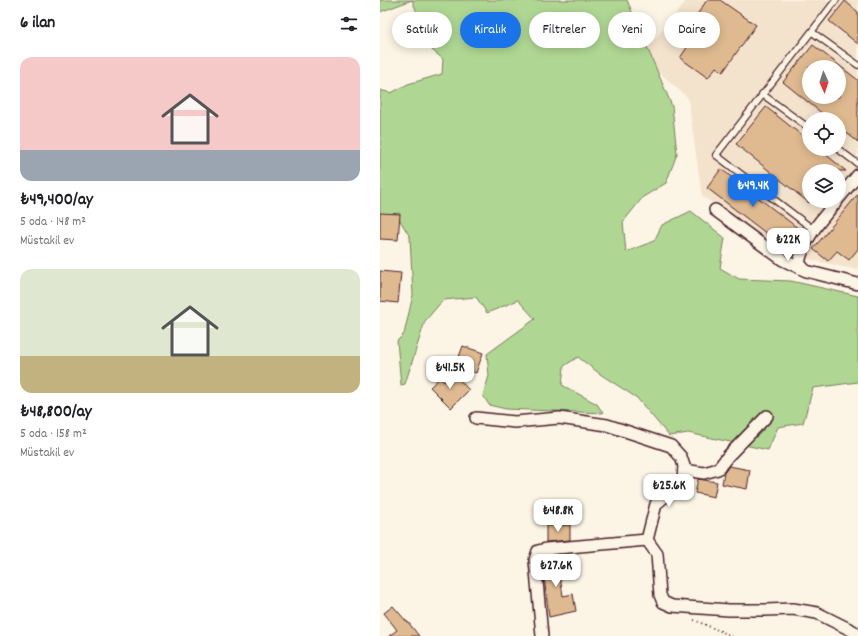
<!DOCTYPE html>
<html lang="tr">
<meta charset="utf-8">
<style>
body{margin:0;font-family:Dekko,sans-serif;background:#f6f6f6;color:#202124;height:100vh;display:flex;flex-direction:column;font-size:15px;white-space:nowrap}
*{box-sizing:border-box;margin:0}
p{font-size:13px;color:#757577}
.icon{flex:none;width:22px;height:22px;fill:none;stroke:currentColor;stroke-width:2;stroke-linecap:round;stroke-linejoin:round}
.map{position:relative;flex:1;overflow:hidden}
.drawer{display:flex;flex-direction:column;background:#fff;width:380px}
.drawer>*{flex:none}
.guide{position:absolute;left:12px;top:12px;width:380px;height:36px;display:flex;gap:8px}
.needle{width:26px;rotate:177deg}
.buttons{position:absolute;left:422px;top:60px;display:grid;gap:8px}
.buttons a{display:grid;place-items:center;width:44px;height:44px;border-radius:50%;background:#fff;box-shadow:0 2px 10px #0003;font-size:20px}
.price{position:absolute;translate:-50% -34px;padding:0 9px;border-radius:8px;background:#fff;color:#222;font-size:13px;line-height:26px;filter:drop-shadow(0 1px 2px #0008)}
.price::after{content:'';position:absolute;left:50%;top:24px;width:12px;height:9px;margin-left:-6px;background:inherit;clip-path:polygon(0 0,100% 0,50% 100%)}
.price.active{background:#1a73e8;color:#fff}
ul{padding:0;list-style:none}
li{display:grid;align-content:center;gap:8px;height:212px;padding:0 20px}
li span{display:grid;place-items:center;height:124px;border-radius:12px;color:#555}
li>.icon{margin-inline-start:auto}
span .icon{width:72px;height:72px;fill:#fffc;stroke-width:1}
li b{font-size:17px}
h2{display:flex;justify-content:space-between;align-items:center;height:48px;padding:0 20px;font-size:17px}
.pill{padding:0 14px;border-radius:18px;background:#fff;box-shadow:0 2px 10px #0003;font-size:14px;line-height:36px}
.pill.active{background:#1a73e8;color:#fff}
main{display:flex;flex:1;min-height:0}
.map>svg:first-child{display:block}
.built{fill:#f3e3cc;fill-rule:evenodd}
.green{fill:#afd793;stroke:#7c7b5f}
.building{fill:#dfba90;stroke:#4a1f2b;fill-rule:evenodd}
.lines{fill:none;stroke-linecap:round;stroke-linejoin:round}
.lane-casing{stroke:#4a1f2b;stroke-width:8}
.street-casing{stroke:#4a1f2b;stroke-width:14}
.path{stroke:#4a1f2b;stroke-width:2;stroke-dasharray:1 3;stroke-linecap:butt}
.lane{stroke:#fcf5e5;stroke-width:5.5}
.street{stroke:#fcf5e5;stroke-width:11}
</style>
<main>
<section class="drawer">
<h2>6 ilan<svg class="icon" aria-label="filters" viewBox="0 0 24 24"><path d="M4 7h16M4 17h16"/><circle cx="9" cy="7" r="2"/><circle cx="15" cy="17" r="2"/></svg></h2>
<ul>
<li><span style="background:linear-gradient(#f6c9c9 75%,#9aa5b1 0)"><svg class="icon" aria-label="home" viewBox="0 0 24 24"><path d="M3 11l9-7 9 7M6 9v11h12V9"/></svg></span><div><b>₺49,400/ay</b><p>5 oda · 148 m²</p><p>Müstakil ev</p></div></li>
<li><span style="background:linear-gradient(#dfe7d0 70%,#c2b280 0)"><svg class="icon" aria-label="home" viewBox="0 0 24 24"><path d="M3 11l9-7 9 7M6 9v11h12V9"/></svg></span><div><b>₺48,800/ay</b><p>5 oda · 158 m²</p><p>Müstakil ev</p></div></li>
</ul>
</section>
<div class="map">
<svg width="478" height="636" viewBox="0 0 478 636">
<rect width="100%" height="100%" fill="#fcf5e5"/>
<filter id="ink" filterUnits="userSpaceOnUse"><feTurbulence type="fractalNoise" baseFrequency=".025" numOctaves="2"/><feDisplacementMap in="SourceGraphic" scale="8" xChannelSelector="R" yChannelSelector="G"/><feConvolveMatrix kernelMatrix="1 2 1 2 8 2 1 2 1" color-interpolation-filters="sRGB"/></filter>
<g filter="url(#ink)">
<path class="built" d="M307,0H478V270L408,255L322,196L308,98L261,56ZM429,67H459V97H429ZM429,119H459V149H429ZM429,171H459V201H429Z"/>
<path class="green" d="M0,0H247L292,106L297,154L286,183L263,197L243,222L246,252L274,241L282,225L311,211L345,238L340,268L359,279L411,281L478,296V382L433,388L423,423L398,427L388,450L308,433L289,436L257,398L220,374L198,357L184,366L182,385L217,404L223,413L126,409L109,405L103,395L109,376L107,354L155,319L138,300L107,313L96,297L63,300L45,321L25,384L21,385L17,341L24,334L33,295L30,237L18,217L0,231V90L11,93L28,84L62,74L63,59L52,50L32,0L0,12Z"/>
<g class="building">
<path d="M327,0H340L376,25L343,72L336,67L328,78L300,58L308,46L300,40Z"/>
<path d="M465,1L478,12V44L449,21Z"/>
<path d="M433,45L478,80V142L459,127V119H449L403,82ZM429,67H459V97H429Z"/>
<path d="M386,107L429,141V149H439L466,171H429V203L356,144Z"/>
<path d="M341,169L419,229L404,247L327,188Z"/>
<path d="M478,194V249L469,260L457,251L448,261L433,249Z"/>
<path d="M0,213L20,214L18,240L0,239Z"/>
<path d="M0,271L21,273L18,303L0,301Z"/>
<path d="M83,346L103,353L96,373L76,365Z"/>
<path d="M73,373L89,390L71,408L50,387L60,378L64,382Z"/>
<path d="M349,466L370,470L367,489L342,484L344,473Z"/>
<path d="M318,479L337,482L334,497L315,493Z"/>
<path d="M190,525V540L166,542V526Z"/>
<path d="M181,555L183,570H179L183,596L193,594L196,611L169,617L162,561L163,557Z"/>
<path d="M13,606L27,622H28L39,636H9L17,630L4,613Z"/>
</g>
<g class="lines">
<defs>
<g id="lane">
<path d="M432,32L478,65"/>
<path d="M382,94L429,128"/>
<path d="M458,149L478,164"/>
<path d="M434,230L336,155L456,0"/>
</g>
<g id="street">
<path d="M459,198L478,175"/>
<path d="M457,201C441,220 424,238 419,263L426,271L478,284"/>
<path d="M335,210L403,260L424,270"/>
<path d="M96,418L135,422L179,418L227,425L291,446L301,457L304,466L303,481L276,504L267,540L277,554L280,595L283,602L292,606L349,610H385L413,609L437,613L473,631L478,636"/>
<path d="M304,470L324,473L338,469L348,456L387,416"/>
<path d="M162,636L155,560L158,551L166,549L267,540"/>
</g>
</defs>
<use href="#lane" class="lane-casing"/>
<use href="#street" class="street-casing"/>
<path class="path" d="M314,620L352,636"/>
<use href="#lane" class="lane"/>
<use href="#street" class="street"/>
</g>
</g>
</svg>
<div class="buttons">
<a><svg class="needle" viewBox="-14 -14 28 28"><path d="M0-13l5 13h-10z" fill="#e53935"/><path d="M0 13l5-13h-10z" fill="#757577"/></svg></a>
<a><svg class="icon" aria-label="locate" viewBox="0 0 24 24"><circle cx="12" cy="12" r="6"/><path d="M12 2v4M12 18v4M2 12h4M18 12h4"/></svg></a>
<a><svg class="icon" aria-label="layers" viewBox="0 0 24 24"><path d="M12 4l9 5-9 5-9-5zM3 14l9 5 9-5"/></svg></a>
</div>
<b class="price active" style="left:373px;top:208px">₺49.4K</b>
<b class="price" style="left:408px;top:262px">₺22K</b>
<b class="price" style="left:70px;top:390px">₺41.5K</b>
<b class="price" style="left:289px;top:508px">₺25.6K</b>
<b class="price" style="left:178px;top:533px">₺48.8K</b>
<b class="price" style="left:176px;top:588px">₺27.6K</b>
<div class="guide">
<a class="pill">Satılık</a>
<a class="pill active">Kiralık</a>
<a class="pill">Filtreler</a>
<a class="pill">Yeni</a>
<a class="pill">Daire</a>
</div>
</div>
</main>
